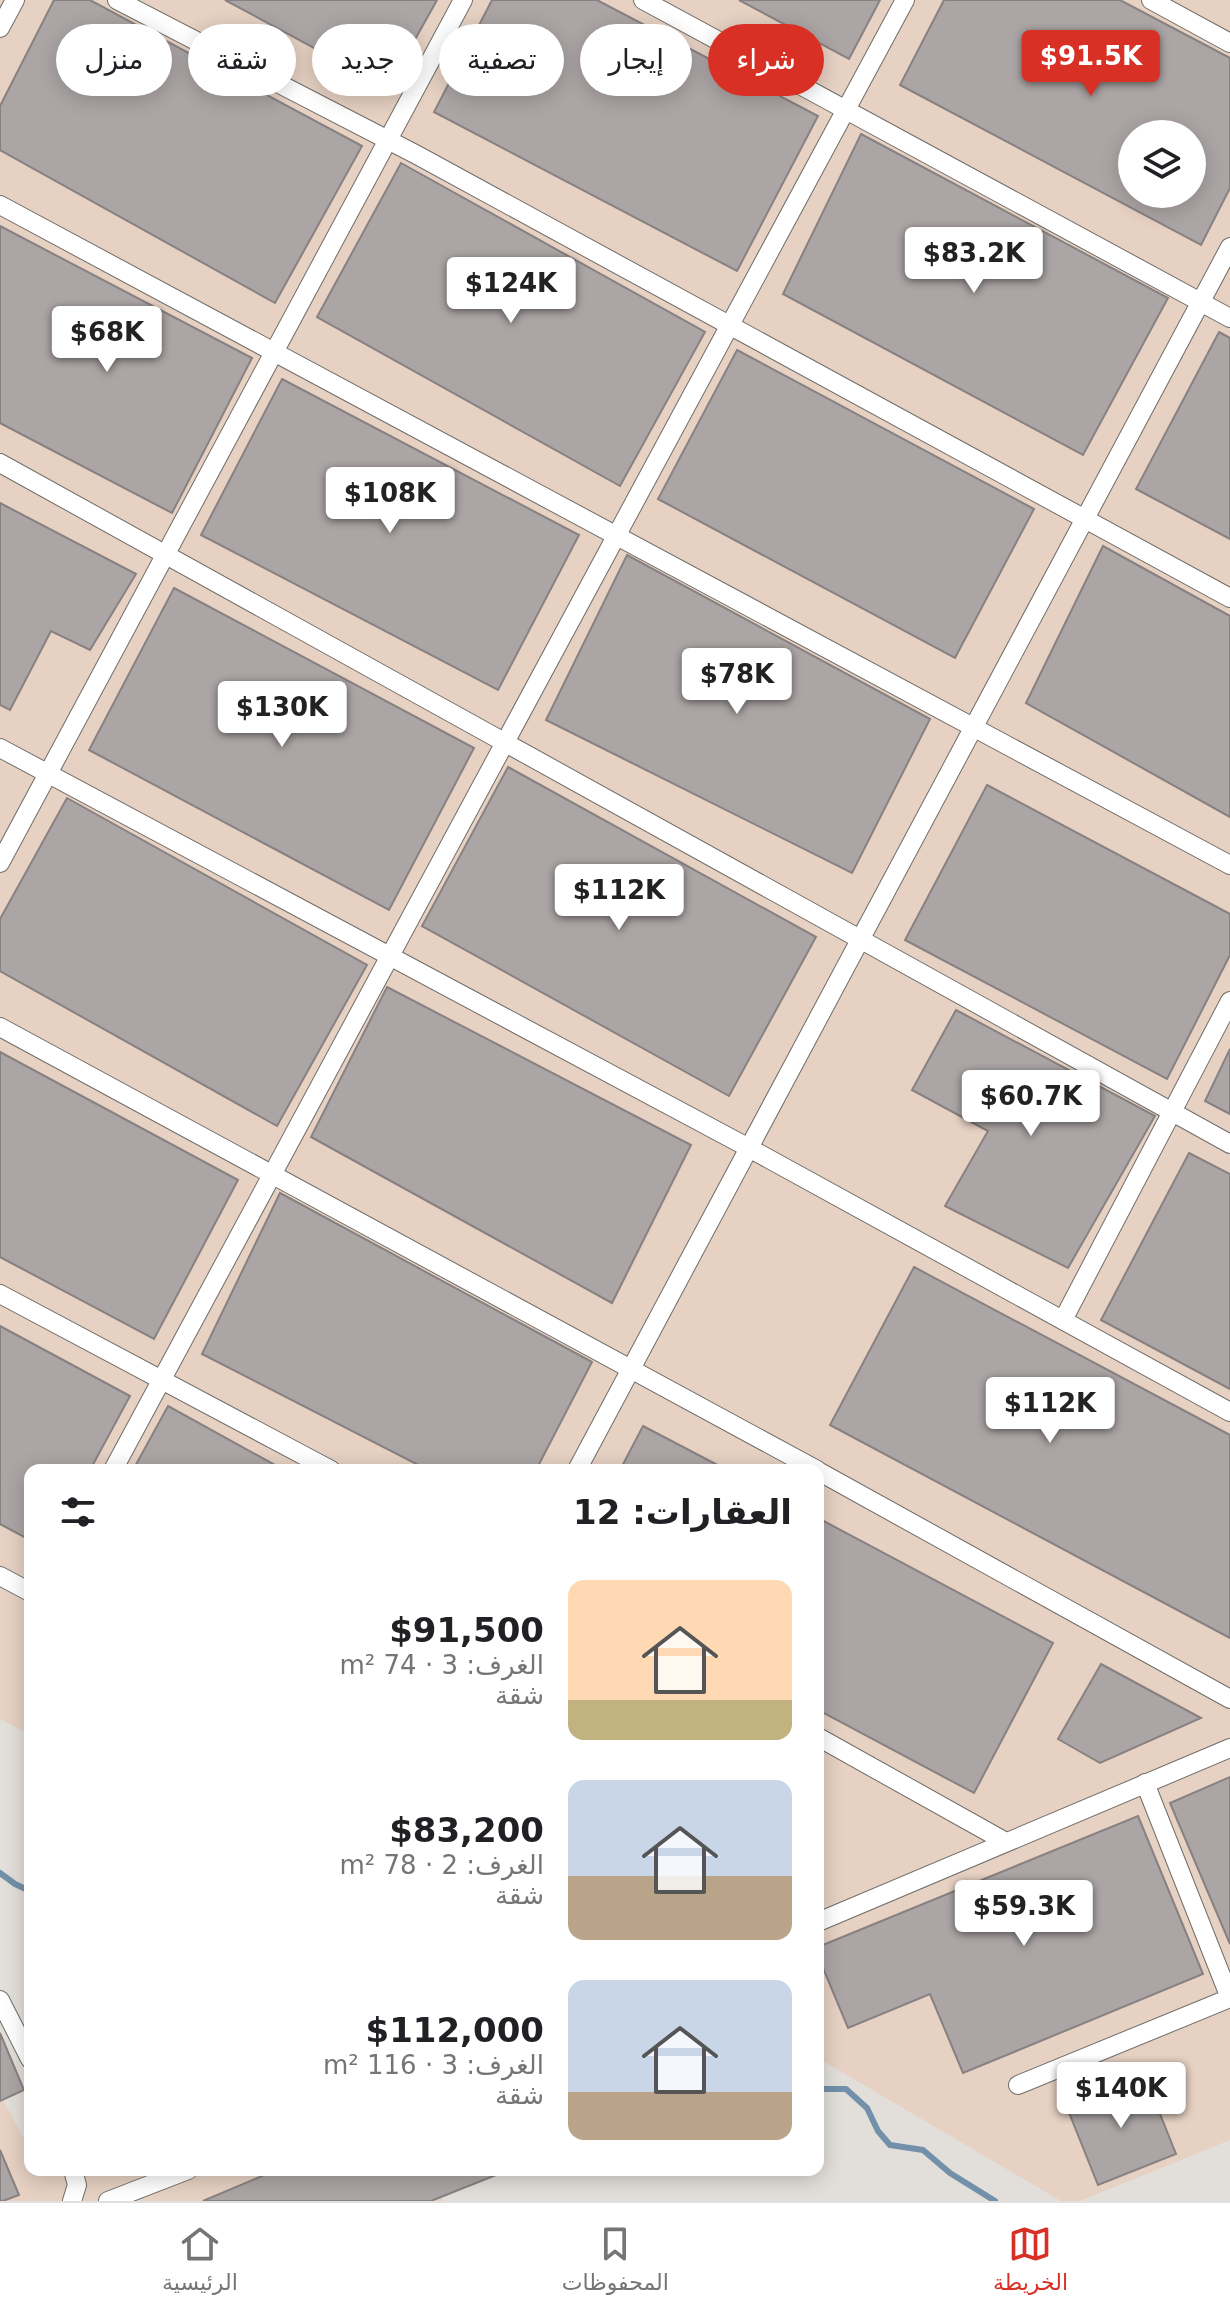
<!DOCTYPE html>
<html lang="ar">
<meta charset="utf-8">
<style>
body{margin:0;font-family:"DejaVu Sans",Vazirmatn,sans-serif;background:#f2f2f2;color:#202124;direction:rtl;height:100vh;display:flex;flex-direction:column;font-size:30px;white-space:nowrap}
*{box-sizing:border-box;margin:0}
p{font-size:26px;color:#757577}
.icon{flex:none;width:44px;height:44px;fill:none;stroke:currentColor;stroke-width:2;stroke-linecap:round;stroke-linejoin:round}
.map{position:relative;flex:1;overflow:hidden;direction:ltr}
.panel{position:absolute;left:24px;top:1464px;width:800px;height:712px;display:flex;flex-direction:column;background:#fff;border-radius:16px;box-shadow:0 4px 20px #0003;direction:rtl}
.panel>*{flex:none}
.hud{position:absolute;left:24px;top:24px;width:800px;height:72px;direction:rtl;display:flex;gap:16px}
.tools{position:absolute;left:1118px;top:120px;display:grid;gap:16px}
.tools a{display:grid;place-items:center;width:88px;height:88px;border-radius:50%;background:#fff;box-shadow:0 4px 20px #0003;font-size:40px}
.price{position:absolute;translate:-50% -68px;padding:0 18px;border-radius:8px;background:#fff;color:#222;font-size:26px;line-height:52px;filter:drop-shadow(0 2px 4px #0008)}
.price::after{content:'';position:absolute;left:50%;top:48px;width:24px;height:18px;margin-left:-12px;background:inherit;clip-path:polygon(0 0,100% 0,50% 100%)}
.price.on{background:#d93025;color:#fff}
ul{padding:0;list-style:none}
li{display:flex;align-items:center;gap:24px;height:200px;padding:0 32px}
li span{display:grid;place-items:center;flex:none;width:224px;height:160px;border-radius:16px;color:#555}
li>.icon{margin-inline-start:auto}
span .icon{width:96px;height:96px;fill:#fffc;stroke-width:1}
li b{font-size:34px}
h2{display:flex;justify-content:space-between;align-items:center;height:96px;padding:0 32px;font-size:34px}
.pill{padding:0 28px;border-radius:36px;background:#fff;box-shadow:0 4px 20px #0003;font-size:28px;line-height:72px}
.pill.on{background:#d93025;color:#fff}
.tabs{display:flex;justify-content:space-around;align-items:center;height:112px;border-top:2px solid #e0e0e0;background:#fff;font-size:22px;color:#757577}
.tabs a{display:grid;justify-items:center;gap:4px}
.tabs .on{color:#d93025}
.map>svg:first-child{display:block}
.industrial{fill:#e6d1c3;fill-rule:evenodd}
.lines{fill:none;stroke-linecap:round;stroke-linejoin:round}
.stream{stroke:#7290a9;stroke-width:6}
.building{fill:#aca5a5;stroke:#888181;stroke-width:2;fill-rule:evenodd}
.minor-casing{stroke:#6f6d68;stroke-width:20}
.minor{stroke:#fff;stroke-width:18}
</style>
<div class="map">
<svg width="1230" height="2201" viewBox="0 0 1230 2201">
<rect width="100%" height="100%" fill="#e2dfda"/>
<g class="industrial">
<path d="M0,0H1230V2140L1080,2201H1061L818,2058V1470H30V1735L0,1719ZM1132,134H1192V194H1132Z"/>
<path d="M0,2094L30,2150V2170H431L443,2201H0Z"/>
</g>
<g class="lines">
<g class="stream">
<path d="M0,1873L15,1884L30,1891"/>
<path d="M818,2089H846L867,2108L878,2131L890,2145L923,2150L950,2173L995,2201"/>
</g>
</g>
<g class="building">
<path d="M54,0H90L362,146L275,303L0,150V106Z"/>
<path d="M225,0H437L388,88Z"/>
<path d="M492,0H597L818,116L737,271L434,112Z"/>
<path d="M739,0H880L849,59Z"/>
<path d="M944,0H1120L1230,58V188L1201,245L900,85ZM1132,134H1192V194H1132Z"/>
<path d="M861,134L1168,298L1083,455L783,294Z"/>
<path d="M401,163L705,332L620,486L317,317Z"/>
<path d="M0,226L252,358L172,513L0,423Z"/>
<path d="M1219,332L1230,338V539L1136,489Z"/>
<path d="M737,350L1034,509L955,658L658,499Z"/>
<path d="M282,379L579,535L498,690L201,535Z"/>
<path d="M0,503L136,574L90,650L51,631L10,710L0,705Z"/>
<path d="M1103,546L1230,616V817L1026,703Z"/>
<path d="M627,555L930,719L852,873L546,720Z"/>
<path d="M174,588L474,748L389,910L89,750Z"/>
<path d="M508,767L816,937L729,1096L422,926Z"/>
<path d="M987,785L1230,914V955L1167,1079L905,940Z"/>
<path d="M67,798L367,965L277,1126L0,971V919Z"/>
<path d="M387,987L691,1145L612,1303L311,1137Z"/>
<path d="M956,1010L1155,1116L1068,1268L945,1206L988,1131L912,1090Z"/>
<path d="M1230,1049V1114L1205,1101Z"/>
<path d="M0,1052L238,1180L154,1339L0,1257Z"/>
<path d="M1189,1153L1230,1174V1389L1101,1320Z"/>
<path d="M280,1193L592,1362L536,1470H428L202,1354Z"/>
<path d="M914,1267L1230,1435V1638L830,1425Z"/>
<path d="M0,1326L130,1396L90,1470H30V1540L0,1524Z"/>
<path d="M168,1406L284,1470H133Z"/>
<path d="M643,1426L727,1470H620Z"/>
<path d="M818,1518L1053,1643L974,1793L818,1710Z"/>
<path d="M1101,1664L1201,1718L1100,1763L1058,1739Z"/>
<path d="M1230,1777V1944L1170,1803Z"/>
<path d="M1138,1816L1203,1974L963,2073L930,1994L848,2028L818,1956V1947Z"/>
<path d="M0,2033L24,2090L0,2101Z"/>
<path d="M1144,2074L1176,2154L1098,2185L1066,2105Z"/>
<path d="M0,2150L19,2195L3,2201H0Z"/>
<path d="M276,2170H506V2171L431,2201H203Z"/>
</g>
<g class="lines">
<defs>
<g id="minor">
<path d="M117,0L417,155L1230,598"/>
<path d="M643,0L1230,318"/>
<path d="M1151,0L1230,43"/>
<path d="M0,28L15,0"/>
<path d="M0,205L1230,865"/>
<path d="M0,463L1230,1144"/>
<path d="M0,748L749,1148L1230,1412"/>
<path d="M0,863L463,0"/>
<path d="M0,1027L817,1470"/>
<path d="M0,1294L331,1470"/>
<path d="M1063,1320L1230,1001"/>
<path d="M113,1470L905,0"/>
<path d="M577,1470L1230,247"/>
<path d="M818,1471L1230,1699"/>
<path d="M0,1576L30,1592"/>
<path d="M818,1737L1006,1842"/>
<path d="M818,1922L1230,1748"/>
<path d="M0,2000L30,2059"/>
<path d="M1018,2085L1230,1998L1145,1783"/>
<path d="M72,2201L77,2185L73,2170"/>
<path d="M108,2201L188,2170"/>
</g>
</defs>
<use href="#minor" class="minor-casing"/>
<use href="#minor" class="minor"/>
</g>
</svg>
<div class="tools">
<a><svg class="icon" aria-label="layers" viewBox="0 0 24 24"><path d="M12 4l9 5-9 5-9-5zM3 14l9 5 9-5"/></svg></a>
</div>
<b class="price on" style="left:1091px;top:98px">$91.5K</b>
<b class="price" style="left:974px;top:295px">$83.2K</b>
<b class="price" style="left:511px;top:325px">$124K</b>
<b class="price" style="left:107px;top:374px">$68K</b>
<b class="price" style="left:390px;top:535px">$108K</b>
<b class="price" style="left:737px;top:716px">$78K</b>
<b class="price" style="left:282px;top:749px">$130K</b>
<b class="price" style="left:619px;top:932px">$112K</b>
<b class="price" style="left:1031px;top:1138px">$60.7K</b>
<b class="price" style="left:1050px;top:1445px">$112K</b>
<b class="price" style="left:1024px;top:1948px">$59.3K</b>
<b class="price" style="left:1121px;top:2130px">$140K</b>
<div class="hud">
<a class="pill on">شراء</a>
<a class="pill">إيجار</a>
<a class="pill">تصفية</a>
<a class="pill">جديد</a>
<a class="pill">شقة</a>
<a class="pill">منزل</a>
</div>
<section class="panel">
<h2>العقارات: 12<svg class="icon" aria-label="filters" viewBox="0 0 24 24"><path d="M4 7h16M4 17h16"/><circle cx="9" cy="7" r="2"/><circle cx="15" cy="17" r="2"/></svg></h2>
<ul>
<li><span style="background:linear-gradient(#ffd9b3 75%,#c2b280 0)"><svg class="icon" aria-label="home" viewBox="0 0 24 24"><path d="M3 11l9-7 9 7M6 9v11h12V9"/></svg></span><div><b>$91,500</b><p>الغرف: 3 · 74 m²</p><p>شقة</p></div></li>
<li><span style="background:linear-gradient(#c9d6e8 60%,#b9a48a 0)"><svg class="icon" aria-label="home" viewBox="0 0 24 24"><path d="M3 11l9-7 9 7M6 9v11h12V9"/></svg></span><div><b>$83,200</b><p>الغرف: 2 · 78 m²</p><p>شقة</p></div></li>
<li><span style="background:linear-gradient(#c9d6e8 70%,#b9a48a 0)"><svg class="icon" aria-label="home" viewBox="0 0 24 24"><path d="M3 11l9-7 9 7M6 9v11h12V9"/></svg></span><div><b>$112,000</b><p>الغرف: 3 · 116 m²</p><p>شقة</p></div></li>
</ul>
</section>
</div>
<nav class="tabs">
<a class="on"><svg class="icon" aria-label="map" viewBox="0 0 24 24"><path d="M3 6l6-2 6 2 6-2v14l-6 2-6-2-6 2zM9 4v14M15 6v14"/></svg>الخريطة</a>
<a><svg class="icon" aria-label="saved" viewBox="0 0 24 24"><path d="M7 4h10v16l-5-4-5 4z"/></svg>المحفوظات</a>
<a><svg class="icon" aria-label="home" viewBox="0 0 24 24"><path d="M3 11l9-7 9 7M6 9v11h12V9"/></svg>الرئيسية</a>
</nav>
